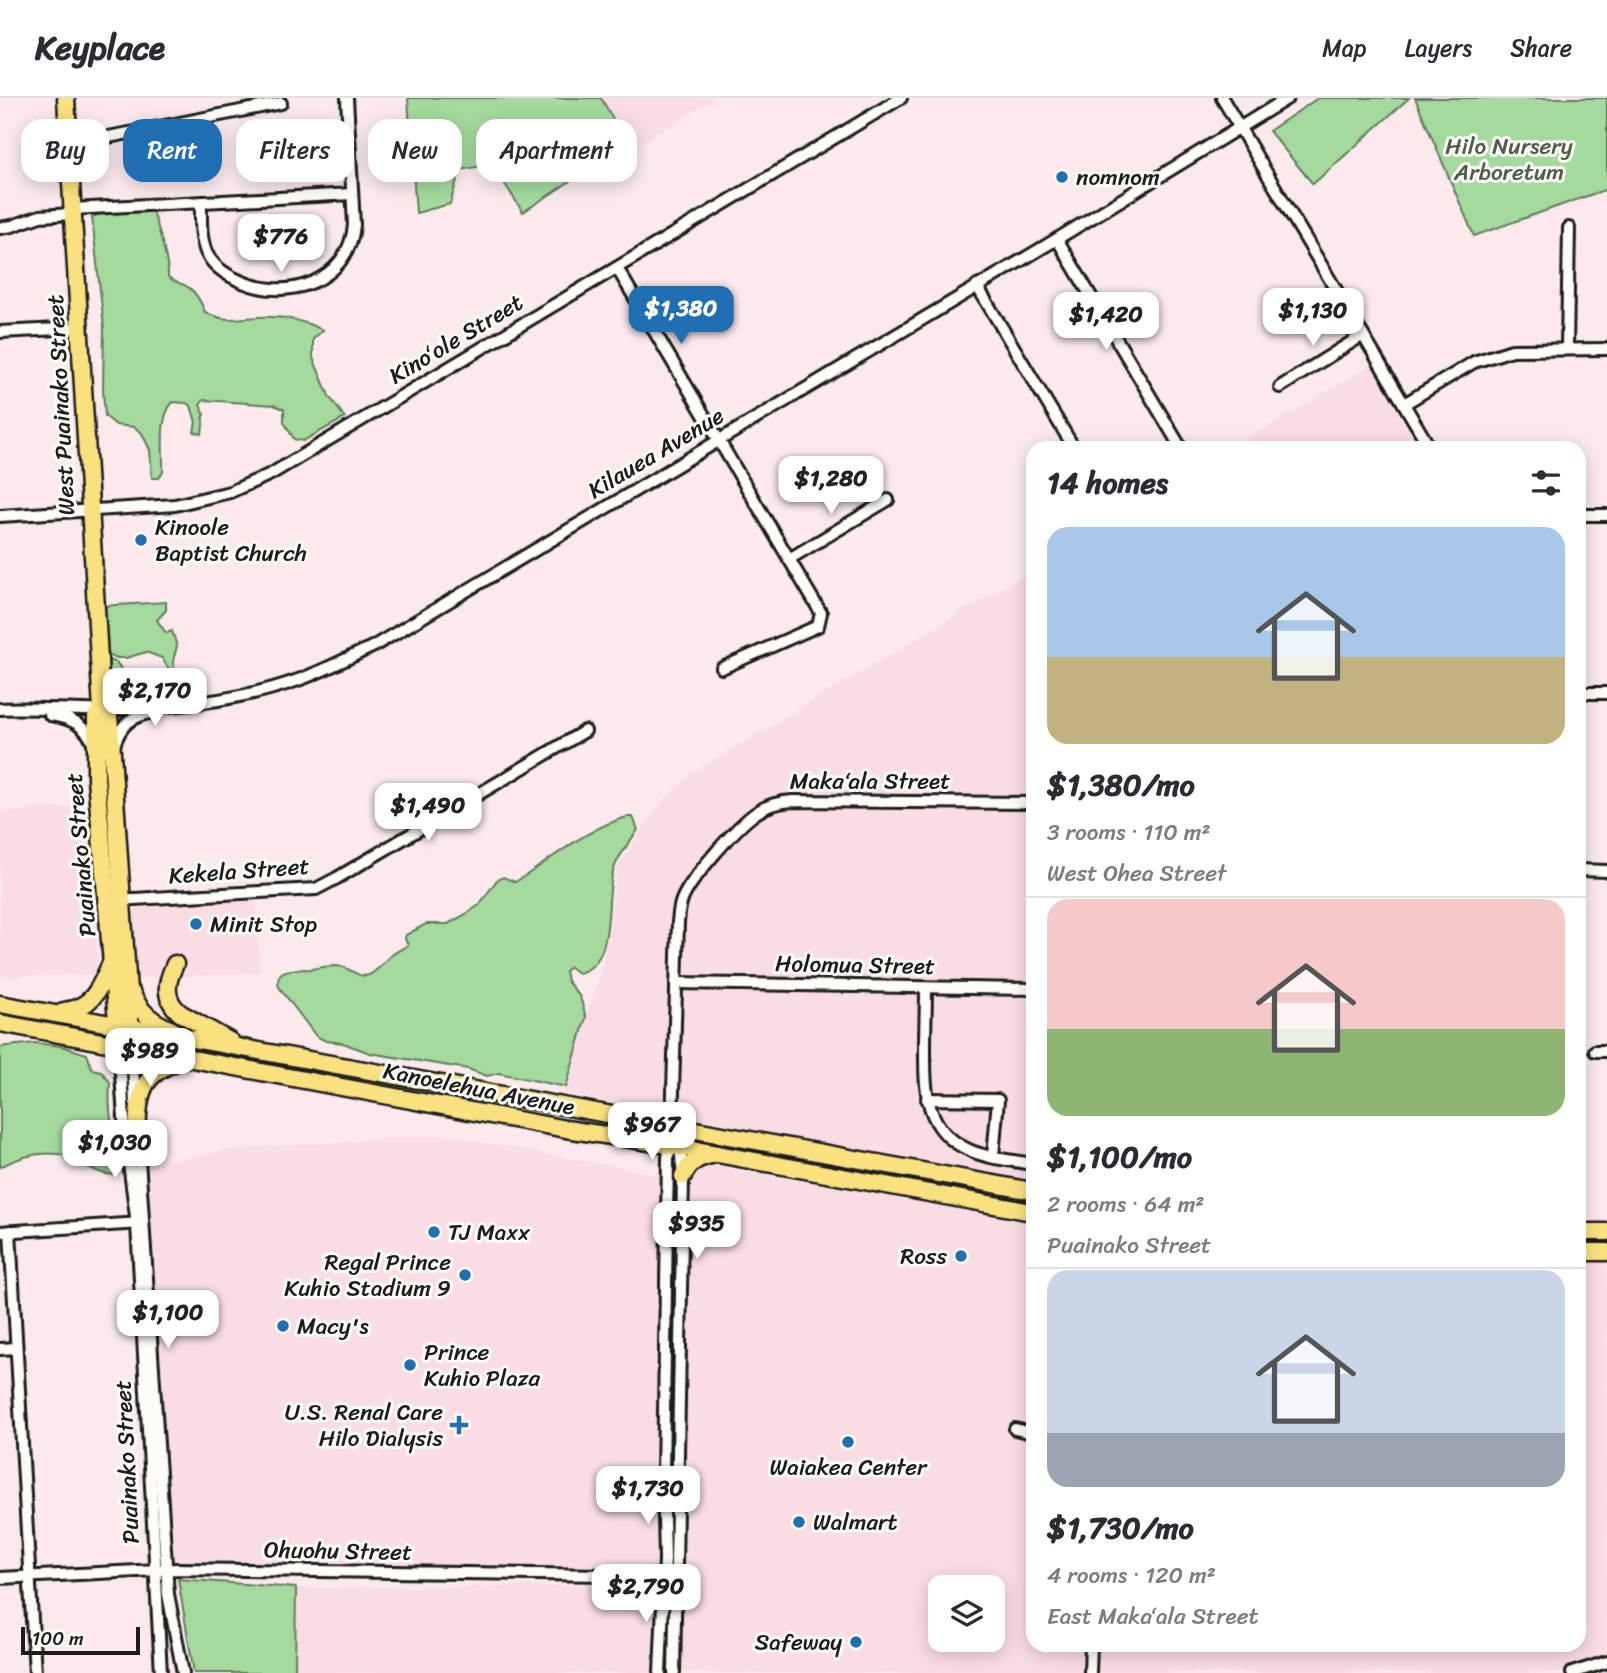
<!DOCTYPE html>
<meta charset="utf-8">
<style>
body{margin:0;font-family:Sriracha,sans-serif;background:#f7f7f7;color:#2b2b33;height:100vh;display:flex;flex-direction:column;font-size:26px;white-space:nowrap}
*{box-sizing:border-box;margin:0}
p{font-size:23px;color:#7c7c81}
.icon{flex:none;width:38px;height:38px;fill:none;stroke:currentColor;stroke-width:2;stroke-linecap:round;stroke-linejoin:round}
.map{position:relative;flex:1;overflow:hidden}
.panel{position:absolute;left:1026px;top:343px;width:560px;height:1211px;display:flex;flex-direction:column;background:#fff;border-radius:21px;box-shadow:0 4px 18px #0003}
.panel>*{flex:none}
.guide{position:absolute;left:21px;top:21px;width:665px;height:63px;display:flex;gap:14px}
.buttons{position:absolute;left:928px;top:1477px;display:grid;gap:14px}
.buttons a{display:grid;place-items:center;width:77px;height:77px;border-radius:14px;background:#fff;box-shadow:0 4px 18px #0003;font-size:35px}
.scale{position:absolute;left:21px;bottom:18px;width:119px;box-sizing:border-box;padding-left:7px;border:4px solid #1c1c1c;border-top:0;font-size:19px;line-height:24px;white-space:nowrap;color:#1c1c1c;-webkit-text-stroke:5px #fdfcf7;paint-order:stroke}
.price{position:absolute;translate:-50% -60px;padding:0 16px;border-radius:14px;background:#fff;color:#222;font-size:23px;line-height:46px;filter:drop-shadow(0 2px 4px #0008)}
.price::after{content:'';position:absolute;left:50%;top:42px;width:21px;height:16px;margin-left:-10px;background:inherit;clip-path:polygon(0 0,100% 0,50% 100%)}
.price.current{background:#1f6fb2;color:#fff}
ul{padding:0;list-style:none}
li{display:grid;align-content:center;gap:14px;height:371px;padding:0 21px}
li+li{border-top:2px solid #e1e1e2}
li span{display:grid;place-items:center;height:217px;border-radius:21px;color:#555}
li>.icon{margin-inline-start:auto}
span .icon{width:126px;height:126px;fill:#fffc;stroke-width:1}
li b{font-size:30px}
h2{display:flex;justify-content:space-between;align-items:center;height:84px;padding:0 21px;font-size:30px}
.chip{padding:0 24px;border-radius:21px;background:#fff;box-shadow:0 4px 18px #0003;font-size:24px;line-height:63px}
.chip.current{background:#1f6fb2;color:#fff}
header{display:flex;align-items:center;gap:42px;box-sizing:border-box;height:98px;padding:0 35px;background:#fff;border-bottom:2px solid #e1e1e2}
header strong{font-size:33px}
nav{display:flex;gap:38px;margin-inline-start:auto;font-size:24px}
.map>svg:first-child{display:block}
.built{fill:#fadce4;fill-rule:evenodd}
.green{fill:#a4da9e;stroke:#607b5d;stroke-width:2}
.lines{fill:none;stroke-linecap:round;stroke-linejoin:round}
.minor-casing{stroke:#1c1c1c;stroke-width:16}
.highway-casing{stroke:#1c1c1c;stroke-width:21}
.minor{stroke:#fdfcf7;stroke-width:10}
.highway{stroke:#fae180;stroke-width:16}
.poi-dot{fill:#1f6fb2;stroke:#fdfcf7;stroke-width:2.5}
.labels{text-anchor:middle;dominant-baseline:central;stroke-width:6;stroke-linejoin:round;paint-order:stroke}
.park-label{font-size:23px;fill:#4c5e4a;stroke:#fdfcf7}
.poi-label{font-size:23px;fill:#1c1c1c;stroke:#fdfcf7;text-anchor:start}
.street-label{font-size:23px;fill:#1c1c1c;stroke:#fdfcf7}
</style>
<header>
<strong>Keyplace</strong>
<nav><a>Map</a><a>Layers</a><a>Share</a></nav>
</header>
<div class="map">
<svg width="1607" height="1575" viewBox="0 0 1607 1575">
<rect width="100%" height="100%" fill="#fbe9ec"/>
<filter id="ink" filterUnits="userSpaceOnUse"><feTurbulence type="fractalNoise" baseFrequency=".0143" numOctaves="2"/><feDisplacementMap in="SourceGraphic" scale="14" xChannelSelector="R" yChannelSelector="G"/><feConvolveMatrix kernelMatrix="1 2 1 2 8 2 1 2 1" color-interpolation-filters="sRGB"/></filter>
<g filter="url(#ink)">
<g class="built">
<path d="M601,0H715L630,52Z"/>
<path d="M1371,267L1418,350H1233L1348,281Z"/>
<path d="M1032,472V1547H1578L1579,1157H1607V1575H676L690,1199L689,1075L698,1068L709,1067L1014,1121L1018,1080L564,996L604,861L618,768L662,703L692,675ZM940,1489H992V1542H940Z"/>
<path d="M88,708L98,876L0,879V714Z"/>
<path d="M256,799L260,874L138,881L132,847L130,812Z"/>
<path d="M442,1037L662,1077L660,1475L178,1465L172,1456L147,1067L225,1052Z"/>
<path d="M660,1487L655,1575H295L296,1490Z"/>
</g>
<g class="green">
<path d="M408,0H601L627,46L523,114L492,66L460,72L450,106L416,115Z"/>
<path d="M1318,0H1409L1313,86L1269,33Z"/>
<path d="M1415,0H1607V91L1474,138Z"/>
<path d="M150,110C157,121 169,166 168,179C174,184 176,184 184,187C195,191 201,204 205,214C227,225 235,220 259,219C282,218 303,222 323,232L313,241V260L329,298L345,320L303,343L294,341L284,324V311L274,307L204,302L200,307L204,316L202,336L194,334L196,324L191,308L186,305L173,304C158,319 164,354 163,374L159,380H152L150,352L142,335L134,329L116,327L105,318L103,292L104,229L92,119L102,115Z"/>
<path d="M166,504V512L157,522L166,535L172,533L177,548L173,563L176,593L170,592L168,570L162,560L146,554L126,560H117L104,554L101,508Z"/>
<path d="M106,562L116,564L132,585L129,594L112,595L108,591Z"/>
<path d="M627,719H633L638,732C629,745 617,759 613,774C604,804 617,866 578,875L570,869L565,873L567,883L580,899L586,919L566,989L499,975L487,978L468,971L370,955L343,945L326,943L316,938L279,889C273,868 297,872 310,871C320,870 332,866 343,869C352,872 358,880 369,877C378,873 382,865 389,859C395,854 402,851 408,847L405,841L406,837L426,826H448L468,815L479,807L497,782L503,779L515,784L520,781C554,760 587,730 627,719Z"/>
<path d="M35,945L61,948L87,956L92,971L101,973L110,984C108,1010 112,1039 122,1063C121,1067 121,1071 118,1074C108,1085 72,1058 58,1056C38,1054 17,1060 0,1069V949Z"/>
<path d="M178,1481L296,1490L295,1575H194Z"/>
</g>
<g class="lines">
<defs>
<g id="minor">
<path d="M1222,0L1430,350"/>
<path d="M68,47L281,5"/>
<path d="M201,105C201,121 200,139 206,154C212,167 225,176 238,182C286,205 349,184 354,127L347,0"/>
<path d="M72,111L352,96"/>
<path d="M0,130L12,128L40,118L72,116"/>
<path d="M1057,141L1181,350"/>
<path d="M617,170L821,515L818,528L722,570"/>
<path d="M977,188L1074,350"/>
<path d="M0,234L79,230"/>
<path d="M1567,250L1569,130"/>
<path d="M1280,289L1363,237"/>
<path d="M1404,306L1474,264L1512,252L1607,251"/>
<path d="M1578,417H1607"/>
<path d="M0,418L175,407L230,394L271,376L901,0"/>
<path d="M789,461L888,402"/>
<path d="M1578,595H1607"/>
<path d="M0,611C34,609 68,613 101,612C168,610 238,604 301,581C326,572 350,559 374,548L1057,141L1288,0"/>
<path d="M50,617C71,620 86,627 94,647"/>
<path d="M114,648C120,626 132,618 154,614"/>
<path d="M1578,772L1607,773"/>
<path d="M116,802L316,791L337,780L585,633"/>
<path d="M676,885L1032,891"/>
<path d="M926,890C926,910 925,930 925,950C925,992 924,1032 969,1052C988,1061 1012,1062 1032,1066"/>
<path d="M119,946L125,1035L137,1126L161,1575"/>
<path d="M132,948L135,1004"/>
<path d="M1595,953H1607"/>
<path d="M927,1001L998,1002L993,1058"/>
<path d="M137,1031L168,1496L183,1575"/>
<path d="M10,1133L35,1575"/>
<path d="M0,1134L141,1125"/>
<path d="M0,1251L16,1250"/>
<path d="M1015,1331L1032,1335"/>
<path d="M0,1480L177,1471L676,1478"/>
<path d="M660,1575L665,1460L663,1377L668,1060L672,1027L678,824C679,817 679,809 682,802C690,781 737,728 756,715C767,707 779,704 792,703L1032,705"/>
<path d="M674,1575L682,1139L683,1078L678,1028"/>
<path d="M1090,1575L1091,1547"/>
<path d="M1572,1575L1607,1564"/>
</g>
<g id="highway">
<path d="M66,0L102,612"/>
<path d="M102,612L109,618L112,655L131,938"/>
<path d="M102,612L96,619V680L118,935"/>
<path d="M175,866C166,885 163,900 180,915L231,944"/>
<path d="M131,894C140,914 152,924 172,932"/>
<path d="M0,906L1032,1093"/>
<path d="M64,913C93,910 100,889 111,865"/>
<path d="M0,925L566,1031L669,1047L1032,1114"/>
<path d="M137,1035C139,988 142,975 189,959"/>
<path d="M683,1078C690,1064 697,1060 712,1057"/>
<path d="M1578,1134H1607"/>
<path d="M1578,1154H1607"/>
</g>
</defs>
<use href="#minor" class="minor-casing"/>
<use href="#highway" class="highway-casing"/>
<use href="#minor" class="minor"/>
<use href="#highway" class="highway"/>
</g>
</g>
<g class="poi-dot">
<circle cx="1062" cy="79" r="7"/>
<circle cx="141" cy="442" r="7"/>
<circle cx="196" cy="826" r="7"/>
<circle cx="434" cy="1134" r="7"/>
<circle cx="961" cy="1158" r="7"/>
<circle cx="465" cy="1177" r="7"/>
<circle cx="283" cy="1228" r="7"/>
<circle cx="410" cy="1267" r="7"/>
<path d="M455.5 1316.5h7v7h7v7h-7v7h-7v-7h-7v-7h7z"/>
<circle cx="848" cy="1344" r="7"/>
<circle cx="799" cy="1424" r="7"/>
<circle cx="856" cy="1544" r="7"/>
</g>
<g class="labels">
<g class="park-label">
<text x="1509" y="48">Hilo Nursery<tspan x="1509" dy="26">Arboretum</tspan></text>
</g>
<g class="poi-label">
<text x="1076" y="79">nomnom</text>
<text x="155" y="429">Kinoole<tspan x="155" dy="26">Baptist Church</tspan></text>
<text x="210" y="826">Minit Stop</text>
<text x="448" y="1134">TJ Maxx</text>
<text x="947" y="1158" text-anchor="end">Ross</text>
<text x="451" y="1164" text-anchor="end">Regal Prince<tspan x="451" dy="26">Kuhio Stadium 9</tspan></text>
<text x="297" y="1228">Macy's</text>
<text x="424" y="1254">Prince<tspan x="424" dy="26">Kuhio Plaza</tspan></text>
<text x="443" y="1314" text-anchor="end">U.S. Renal Care<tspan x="443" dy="26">Hilo Dialysis</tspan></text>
<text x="848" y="1369" text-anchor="middle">Waiakea Center</text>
<text x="813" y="1424">Walmart</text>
<text x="842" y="1544" text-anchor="end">Safeway</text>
</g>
<g class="street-label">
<text transform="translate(456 241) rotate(-31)">Kinoʻole Street</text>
<text transform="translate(61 307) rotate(-93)">West Puainako Street</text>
<text transform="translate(656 355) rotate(-31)">Kilauea Avenue</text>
<text x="870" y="683">Maka‘ala Street</text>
<text transform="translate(81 757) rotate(-95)">Puainako Street</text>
<text transform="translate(239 773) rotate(-4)">Kekela Street</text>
<text transform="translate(855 867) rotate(1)">Holomua Street</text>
<text transform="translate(479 991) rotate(11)">Kanoelehua Avenue</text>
<text transform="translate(127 1364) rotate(-93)">Puainako Street</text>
<text transform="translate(338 1453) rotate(1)">Ohuohu Street</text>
</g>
</g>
</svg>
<div class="buttons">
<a><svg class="icon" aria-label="layers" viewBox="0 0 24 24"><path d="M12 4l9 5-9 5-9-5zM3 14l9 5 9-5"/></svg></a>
</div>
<div class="scale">100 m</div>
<b class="price" style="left:281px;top:176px">$776</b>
<b class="price current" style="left:681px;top:248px">$1,380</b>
<b class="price" style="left:1313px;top:250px">$1,130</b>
<b class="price" style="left:1106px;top:254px">$1,420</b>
<b class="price" style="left:831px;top:418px">$1,280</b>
<b class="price" style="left:155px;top:630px">$2,170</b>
<b class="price" style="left:428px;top:745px">$1,490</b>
<b class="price" style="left:150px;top:990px">$989</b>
<b class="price" style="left:652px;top:1064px">$967</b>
<b class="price" style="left:115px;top:1082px">$1,030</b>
<b class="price" style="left:697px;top:1163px">$935</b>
<b class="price" style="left:168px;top:1252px">$1,100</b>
<b class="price" style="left:648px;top:1428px">$1,730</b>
<b class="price" style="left:646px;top:1526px">$2,790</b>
<div class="guide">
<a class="chip">Buy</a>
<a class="chip current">Rent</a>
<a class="chip">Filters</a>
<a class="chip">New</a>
<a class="chip">Apartment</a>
</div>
<section class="panel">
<h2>14 homes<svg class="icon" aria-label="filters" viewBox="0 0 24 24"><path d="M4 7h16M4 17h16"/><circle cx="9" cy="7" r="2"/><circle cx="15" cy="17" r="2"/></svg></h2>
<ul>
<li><span style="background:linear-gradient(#a9c7e8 60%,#c2b280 0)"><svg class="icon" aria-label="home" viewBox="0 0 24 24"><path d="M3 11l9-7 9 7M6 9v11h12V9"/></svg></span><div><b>$1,380/mo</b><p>3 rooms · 110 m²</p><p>West Ohea Street</p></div></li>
<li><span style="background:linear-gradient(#f6c9c9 60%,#8fb573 0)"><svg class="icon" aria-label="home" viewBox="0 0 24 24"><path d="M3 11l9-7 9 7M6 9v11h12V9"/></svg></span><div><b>$1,100/mo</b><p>2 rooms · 64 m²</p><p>Puainako Street</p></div></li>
<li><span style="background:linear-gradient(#c9d6e8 75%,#9aa5b1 0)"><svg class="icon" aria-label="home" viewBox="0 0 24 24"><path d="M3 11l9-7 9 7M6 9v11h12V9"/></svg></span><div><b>$1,730/mo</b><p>4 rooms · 120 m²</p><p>East Makaʻala Street</p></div></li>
</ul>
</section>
</div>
